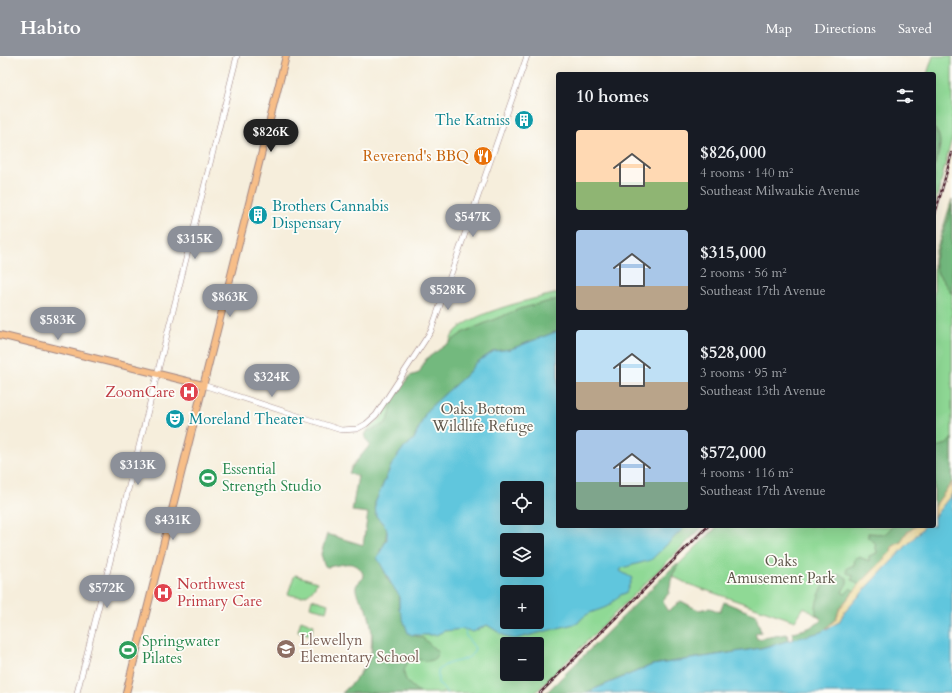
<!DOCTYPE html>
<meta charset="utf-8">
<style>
body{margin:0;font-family:Cardo,serif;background:#20242c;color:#f1f3f6;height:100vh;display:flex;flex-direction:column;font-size:15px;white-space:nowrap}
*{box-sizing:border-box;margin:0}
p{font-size:13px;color:#9ea1a6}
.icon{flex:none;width:22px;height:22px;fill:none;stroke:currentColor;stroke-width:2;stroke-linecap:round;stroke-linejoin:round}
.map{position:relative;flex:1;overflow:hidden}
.drawer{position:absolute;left:556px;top:16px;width:380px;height:456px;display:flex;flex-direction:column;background:#171b24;border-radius:4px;box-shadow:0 4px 16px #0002}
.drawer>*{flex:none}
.controls{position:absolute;left:500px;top:425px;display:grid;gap:8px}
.controls a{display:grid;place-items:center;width:44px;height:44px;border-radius:4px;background:#171b24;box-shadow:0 4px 16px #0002;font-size:20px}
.price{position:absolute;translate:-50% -34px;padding:0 9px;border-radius:14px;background:#8c9099;color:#fff;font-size:13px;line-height:26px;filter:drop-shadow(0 1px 2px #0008)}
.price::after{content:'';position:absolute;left:50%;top:24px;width:12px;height:9px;margin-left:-6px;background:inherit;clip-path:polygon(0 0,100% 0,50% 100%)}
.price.selected{background:#222;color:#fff}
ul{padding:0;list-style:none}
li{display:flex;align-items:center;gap:12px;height:100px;padding:0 20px}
li span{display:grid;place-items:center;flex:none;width:112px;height:80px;border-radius:4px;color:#555}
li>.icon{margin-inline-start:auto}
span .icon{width:48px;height:48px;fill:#fffc;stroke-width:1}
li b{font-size:17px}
h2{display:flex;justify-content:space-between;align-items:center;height:48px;padding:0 20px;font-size:17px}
header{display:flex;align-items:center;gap:24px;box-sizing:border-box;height:56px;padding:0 20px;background:#8c9099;color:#fff}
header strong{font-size:19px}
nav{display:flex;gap:22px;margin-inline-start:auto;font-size:14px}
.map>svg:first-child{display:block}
.green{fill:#8fd995;stroke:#6c7c60;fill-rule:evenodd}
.forest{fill:#73b97e;stroke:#5e6c54}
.sand{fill:#eeda9e;stroke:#9c7c64}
.water{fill:#60c6dd;stroke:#557284;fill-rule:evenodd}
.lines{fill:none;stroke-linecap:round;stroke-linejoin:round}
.stream{stroke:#60c6dd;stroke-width:1}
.minor-casing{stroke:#a08684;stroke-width:6}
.major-casing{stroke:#a08684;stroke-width:8}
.minor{stroke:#fff;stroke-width:5}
.major{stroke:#f7be88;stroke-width:6}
.rail-casing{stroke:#4a1f2b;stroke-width:2.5}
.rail{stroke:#fdfcf7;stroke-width:1;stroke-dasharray:3;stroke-linecap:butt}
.labels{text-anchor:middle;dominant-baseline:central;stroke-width:3.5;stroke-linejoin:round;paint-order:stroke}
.culture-label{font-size:15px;fill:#0d838f;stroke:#fdfcf7;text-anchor:start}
.food-label{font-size:15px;fill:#c56008;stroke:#fdfcf7;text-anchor:end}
.health-label{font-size:15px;fill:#be3a42;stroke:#fdfcf7;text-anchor:end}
.park-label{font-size:15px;fill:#5f574b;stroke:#fdfcf7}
.leisure-label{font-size:15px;fill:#27864d;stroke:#fdfcf7;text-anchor:start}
.education-label{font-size:15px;fill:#785e54;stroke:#fdfcf7;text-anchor:start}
</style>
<header>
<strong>Habito</strong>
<nav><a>Map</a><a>Directions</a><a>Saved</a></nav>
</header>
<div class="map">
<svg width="952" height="637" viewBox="0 0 952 637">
<rect width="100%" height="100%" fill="#fdfcf7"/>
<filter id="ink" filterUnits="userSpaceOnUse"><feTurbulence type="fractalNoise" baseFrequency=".025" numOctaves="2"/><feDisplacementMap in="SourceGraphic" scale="8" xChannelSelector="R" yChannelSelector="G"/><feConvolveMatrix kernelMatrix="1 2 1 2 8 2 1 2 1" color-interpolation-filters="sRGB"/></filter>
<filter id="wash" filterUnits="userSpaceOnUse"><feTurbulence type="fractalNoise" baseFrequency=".012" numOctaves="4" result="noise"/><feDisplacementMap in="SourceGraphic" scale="16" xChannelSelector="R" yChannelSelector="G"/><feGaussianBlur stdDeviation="0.9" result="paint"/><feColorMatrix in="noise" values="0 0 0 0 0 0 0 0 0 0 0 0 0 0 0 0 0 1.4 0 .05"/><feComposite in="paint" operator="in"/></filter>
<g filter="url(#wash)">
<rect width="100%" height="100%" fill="#f6eedc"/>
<g class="green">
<path d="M933,0H952V82L934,153V18H927Z"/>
<path d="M952,143V438L934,461V201Z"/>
<path d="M558,237V470H703L535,637H342L352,628L369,604L371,598L372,573L364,539L391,382L367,374L380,363L397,336L401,337L450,286C454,259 534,243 558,237ZM507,432H537V462H507ZM507,484H537V514H507ZM507,536H537V566H507ZM507,588H537V618H507Z"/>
<path d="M718,470H925L839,566L831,570L804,551L795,565L688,528L672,520L678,509Z"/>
<path d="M296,519L317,526C311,540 302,543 288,538L294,520Z"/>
<path d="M312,543L328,548L326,555L310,551Z"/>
<path d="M301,564L314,569L311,579L298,575Z"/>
</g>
<g class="forest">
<path d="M934,72C945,84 938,98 934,111Z"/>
<path d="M952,149V238L938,218L934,206Z"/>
<path d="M558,243V275L511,293L494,295L476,307L467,318L427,354L414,383L401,395L391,410L375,447L376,460L386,471L387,475L384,490L380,494L386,521L399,539V552L412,579L423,582L438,596C434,610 422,604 412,602C396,616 407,630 422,637H342C352,628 363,616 369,604C375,593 372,563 366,552C363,546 356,540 356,533C355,528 361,525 364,521C358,501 343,509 327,511L324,509L321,498L327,478L363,489L368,457L352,455L358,420L349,417L353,409L370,389L365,382L366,376L385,368L390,359L392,346L410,320L419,317L426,303L464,276L519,253Z"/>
<path d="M952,382V426L934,451V392L947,388Z"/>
<path d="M893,470H916L906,477L901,486L892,491L891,496L859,529L852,524L853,519L847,517V512L854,509L855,502L859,501L869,505V500L877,497L875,487L868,481V477L885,478Z"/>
<path d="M676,508L678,509L672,520L669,537L663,544L665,551L668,555L681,545L698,554L710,552L720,556L724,546L756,559L761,576L755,577L757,583L787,578L789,585L761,592L652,609L585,637H546Z"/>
<path d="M840,518L847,522V527L842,536L845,538L851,532L854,535L840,552L836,563L821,577L794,584L792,576C803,574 813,572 822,564L816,558C814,544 825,521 840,518Z"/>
</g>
<g class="sand">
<path d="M952,426V442L934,462V451Z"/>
<path d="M916,470H927L848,558L836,569L821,577L836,563L840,552L859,529L891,496L892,491L901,486L906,477Z"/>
</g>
<g class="water">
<path d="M558,275V470H686L651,504L622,512L620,515L632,522L626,537C617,539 615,545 608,550C597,556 586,555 578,567L515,583L508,582L487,569L473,576L464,573L444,575L436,579H412L408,577L399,552V539C389,527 385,514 377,502L387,483V475L386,471L376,460L375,447L391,410L401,395L414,383L427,354L467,318L476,307L494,295L511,293ZM507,432H537V462H507ZM507,484H537V514H507ZM507,536H537V566H507Z"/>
<path d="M952,438V637H585L652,609L761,592L821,576L839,566L844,557L859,540L925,470H934V461Z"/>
</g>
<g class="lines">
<path class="stream" d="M447,637L438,627V615C449,601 470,610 475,592L466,580L465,573"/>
</g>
</g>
<g filter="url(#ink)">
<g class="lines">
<defs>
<g id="minor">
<path d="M203,329L341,374L357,373L366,368L376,359L431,275L527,0"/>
<path d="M77,637L237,0"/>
</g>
<g id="major">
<path d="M0,279L203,329"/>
<path d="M126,637L286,0"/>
</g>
</defs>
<use href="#minor" class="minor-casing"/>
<use href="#major" class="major-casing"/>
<use href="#minor" class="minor"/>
<use href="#major" class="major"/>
<defs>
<g id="rail">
<path d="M934,162L952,97"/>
<path d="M540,637L708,470"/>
</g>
</defs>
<use href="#rail" class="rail-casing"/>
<use href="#rail" class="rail"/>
</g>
</g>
<defs>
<symbol id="building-disc" viewBox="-11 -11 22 22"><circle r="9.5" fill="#0f9aa8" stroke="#fdfcf7"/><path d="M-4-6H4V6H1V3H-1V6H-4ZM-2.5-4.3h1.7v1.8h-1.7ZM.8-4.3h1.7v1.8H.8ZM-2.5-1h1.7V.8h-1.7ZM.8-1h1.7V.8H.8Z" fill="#fff"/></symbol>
<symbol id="restaurant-disc" viewBox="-11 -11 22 22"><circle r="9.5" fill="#e8710a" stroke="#fdfcf7"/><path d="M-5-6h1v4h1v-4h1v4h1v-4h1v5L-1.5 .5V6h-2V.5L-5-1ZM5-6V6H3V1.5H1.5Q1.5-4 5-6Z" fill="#fff"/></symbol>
<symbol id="hospital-disc" viewBox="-11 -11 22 22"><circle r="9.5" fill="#e0444e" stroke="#fdfcf7"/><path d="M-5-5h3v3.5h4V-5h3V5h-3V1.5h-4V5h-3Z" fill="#fff"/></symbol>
<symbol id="theatre-disc" viewBox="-11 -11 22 22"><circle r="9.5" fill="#0f9aa8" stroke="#fdfcf7"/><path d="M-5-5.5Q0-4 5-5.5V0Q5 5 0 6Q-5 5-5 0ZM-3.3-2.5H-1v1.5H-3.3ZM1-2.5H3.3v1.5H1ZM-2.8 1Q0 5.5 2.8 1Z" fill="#fff"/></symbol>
<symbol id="stadium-disc" viewBox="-11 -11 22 22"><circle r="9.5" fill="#2e9e5b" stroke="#fdfcf7"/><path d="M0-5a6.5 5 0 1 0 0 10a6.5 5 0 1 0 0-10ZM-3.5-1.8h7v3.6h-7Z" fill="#fff"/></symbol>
<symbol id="school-disc" viewBox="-11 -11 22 22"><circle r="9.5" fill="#8d6e63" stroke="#fdfcf7"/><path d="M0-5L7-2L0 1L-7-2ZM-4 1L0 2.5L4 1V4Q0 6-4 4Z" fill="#fff"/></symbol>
</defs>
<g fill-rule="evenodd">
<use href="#building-disc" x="513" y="53" width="22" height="22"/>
<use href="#restaurant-disc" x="472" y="89" width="22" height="22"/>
<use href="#building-disc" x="247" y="148" width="22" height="22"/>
<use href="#hospital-disc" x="178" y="325" width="22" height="22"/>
<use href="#theatre-disc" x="164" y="352" width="22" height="22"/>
<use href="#stadium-disc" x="197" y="411" width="22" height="22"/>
<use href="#hospital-disc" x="152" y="526" width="22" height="22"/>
<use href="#school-disc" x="275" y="582" width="22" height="22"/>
<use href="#stadium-disc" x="117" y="583" width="22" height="22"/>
</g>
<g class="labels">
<g class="culture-label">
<text x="510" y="64" text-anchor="end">The Katniss</text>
<text x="272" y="150">Brothers Cannabis<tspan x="272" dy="17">Dispensary</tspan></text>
<text x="189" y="363">Moreland Theater</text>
</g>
<g class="food-label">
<text x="469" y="100">Reverend's BBQ</text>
</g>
<g class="health-label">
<text x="175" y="336">ZoomCare</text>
<text x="177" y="528" text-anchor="start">Northwest<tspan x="177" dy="17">Primary Care</tspan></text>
</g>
<g class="park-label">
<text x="483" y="353">Oaks Bottom<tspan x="483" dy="17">Wildlife Refuge</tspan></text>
<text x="781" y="505">Oaks<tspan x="781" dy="17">Amusement Park</tspan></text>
</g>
<g class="leisure-label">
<text x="222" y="413">Essential<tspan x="222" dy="17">Strength Studio</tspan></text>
<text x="142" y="585">Springwater<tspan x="142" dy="17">Pilates</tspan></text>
</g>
<g class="education-label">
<text x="300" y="584">Llewellyn<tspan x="300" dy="17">Elementary School</tspan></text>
</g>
</g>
</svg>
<div class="controls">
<a><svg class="icon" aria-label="locate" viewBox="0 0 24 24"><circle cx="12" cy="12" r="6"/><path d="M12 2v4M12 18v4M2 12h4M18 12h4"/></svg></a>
<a><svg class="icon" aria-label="layers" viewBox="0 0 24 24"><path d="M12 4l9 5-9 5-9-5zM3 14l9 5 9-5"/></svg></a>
<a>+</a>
<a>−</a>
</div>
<b class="price selected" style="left:271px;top:97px">$826K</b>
<b class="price" style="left:473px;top:182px">$547K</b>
<b class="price" style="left:195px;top:204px">$315K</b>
<b class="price" style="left:448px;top:255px">$528K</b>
<b class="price" style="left:230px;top:262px">$863K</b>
<b class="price" style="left:58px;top:285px">$583K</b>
<b class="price" style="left:272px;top:342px">$324K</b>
<b class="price" style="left:138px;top:430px">$313K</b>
<b class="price" style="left:173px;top:485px">$431K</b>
<b class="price" style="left:107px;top:553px">$572K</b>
<section class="drawer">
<h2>10 homes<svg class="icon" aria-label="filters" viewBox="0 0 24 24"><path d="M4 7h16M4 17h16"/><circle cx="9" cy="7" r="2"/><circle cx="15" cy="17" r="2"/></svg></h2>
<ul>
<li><span style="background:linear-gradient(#ffd9b3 65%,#8fb573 0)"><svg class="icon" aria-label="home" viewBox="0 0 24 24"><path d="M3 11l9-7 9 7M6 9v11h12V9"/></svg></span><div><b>$826,000</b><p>4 rooms · 140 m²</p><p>Southeast Milwaukie Avenue</p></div></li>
<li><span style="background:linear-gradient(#a9c7e8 70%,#b9a48a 0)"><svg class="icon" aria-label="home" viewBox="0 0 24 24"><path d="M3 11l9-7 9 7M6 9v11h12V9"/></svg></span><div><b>$315,000</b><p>2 rooms · 56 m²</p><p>Southeast 17th Avenue</p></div></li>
<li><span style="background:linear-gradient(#bfe0f5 65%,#b9a48a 0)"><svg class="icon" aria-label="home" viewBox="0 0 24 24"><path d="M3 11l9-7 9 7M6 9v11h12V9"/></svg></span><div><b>$528,000</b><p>3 rooms · 95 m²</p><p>Southeast 13th Avenue</p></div></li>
<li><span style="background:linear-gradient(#a9c7e8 65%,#7fa58c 0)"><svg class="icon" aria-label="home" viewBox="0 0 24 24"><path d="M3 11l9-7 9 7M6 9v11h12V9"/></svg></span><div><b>$572,000</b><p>4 rooms · 116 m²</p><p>Southeast 17th Avenue</p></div></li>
</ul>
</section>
</div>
